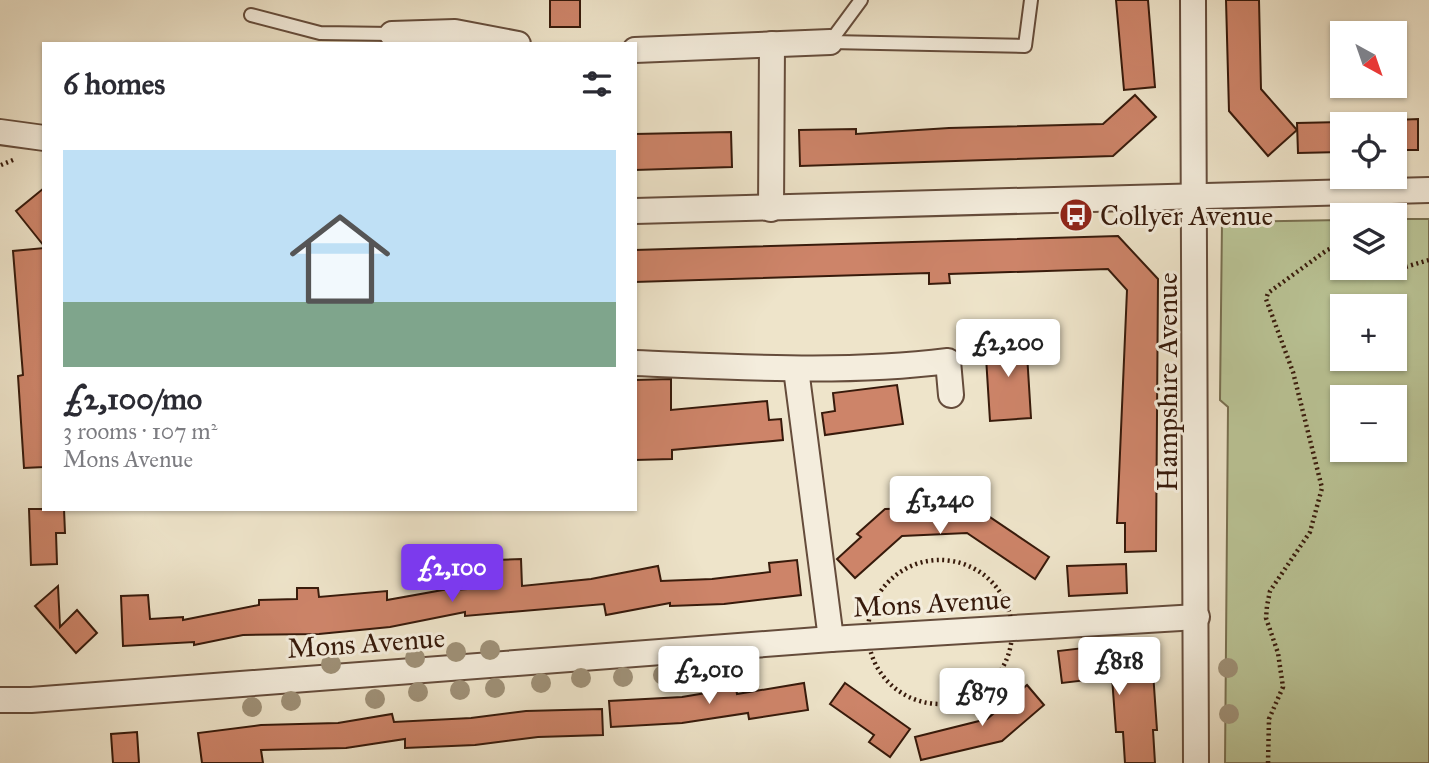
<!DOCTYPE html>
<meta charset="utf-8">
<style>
body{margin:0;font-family:"IM FELL Great Primer",serif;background:#f2f2f3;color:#2b2b33;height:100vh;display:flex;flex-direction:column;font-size:26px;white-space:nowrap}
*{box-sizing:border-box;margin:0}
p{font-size:23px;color:#7c7c81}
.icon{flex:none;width:38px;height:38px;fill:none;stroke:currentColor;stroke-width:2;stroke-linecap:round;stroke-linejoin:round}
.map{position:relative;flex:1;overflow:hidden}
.drawer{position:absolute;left:42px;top:42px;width:595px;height:469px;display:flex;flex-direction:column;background:#fff;border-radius:0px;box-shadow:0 2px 5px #0004}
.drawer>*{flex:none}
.needle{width:46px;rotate:140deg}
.tools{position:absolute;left:1330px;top:21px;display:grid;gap:14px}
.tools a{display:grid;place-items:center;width:77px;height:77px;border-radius:0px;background:#fff;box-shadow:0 2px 5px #0004;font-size:35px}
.price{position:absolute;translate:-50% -60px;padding:0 16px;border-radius:7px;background:#fff;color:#222;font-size:23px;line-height:46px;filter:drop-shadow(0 2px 4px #0008)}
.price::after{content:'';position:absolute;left:50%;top:42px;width:21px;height:16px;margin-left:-10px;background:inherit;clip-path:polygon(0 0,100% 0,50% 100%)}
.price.on{background:#7c3aed;color:#fff}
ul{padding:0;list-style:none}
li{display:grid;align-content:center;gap:14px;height:371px;padding:0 21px}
li span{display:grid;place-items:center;height:217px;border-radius:0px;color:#555}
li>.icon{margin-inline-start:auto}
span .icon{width:126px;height:126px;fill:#fffc;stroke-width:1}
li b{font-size:30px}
h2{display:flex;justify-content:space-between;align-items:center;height:84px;padding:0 21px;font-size:30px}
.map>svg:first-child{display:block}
.green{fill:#bac496;stroke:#786f50;stroke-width:2;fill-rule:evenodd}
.building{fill:#cd8469;stroke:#371a0b;stroke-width:2}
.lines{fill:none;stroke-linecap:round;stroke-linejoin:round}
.lane-casing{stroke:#654c3b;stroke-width:16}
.street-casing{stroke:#654c3b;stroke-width:28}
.path{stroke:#371a0b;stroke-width:4.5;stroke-dasharray:2 3.5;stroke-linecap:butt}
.lane{stroke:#f4eddd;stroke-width:12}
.street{stroke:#f4eddd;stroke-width:24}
.tree{fill:#9f9178}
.labels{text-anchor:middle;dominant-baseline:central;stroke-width:6;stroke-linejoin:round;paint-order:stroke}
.poi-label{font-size:28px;fill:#371a0b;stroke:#f4eddd;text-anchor:start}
.street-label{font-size:28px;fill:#371a0b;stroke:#f4eddd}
</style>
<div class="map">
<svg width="1429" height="763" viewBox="0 0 1429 763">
<rect width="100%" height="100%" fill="#eee4ca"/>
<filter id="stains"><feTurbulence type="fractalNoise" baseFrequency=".00286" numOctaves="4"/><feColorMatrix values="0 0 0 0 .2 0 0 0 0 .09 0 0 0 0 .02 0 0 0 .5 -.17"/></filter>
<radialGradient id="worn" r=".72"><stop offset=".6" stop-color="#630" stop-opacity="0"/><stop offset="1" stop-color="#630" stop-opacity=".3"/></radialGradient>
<path class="green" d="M1395,219H1429V763H1225L1228,407L1220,400L1222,222L1342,220V268H1395ZM1342,306H1395V359H1342ZM1342,397H1395V450H1342Z"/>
<g class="building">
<rect x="550" y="0" width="30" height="27"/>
<path d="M1116,0H1148L1155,87L1124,90Z"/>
<path d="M1226,0H1259L1261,89L1297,130L1268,156L1229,111Z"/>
<path d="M1135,95L1156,117L1113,156L800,166L799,130L856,129V134L949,128L1103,124Z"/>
<path d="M1418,119V150H1395V120Z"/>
<path d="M1342,122V152L1298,153L1297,123Z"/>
<path d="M731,132L732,167L635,170V134Z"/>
<path d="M44,188V246L16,211Z"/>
<path d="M1118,236L1158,279L1156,551L1125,552V523H1117L1127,290L1108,269L949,274L950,283L929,284V273L635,282V250Z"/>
<path d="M44,248V467L24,468L18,376L23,375L13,251Z"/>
<path d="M1026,338L1031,418L990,421L985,341Z"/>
<path d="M671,379V410L767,401L769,420L781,419L783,440L672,450V459L635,460V380Z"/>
<path d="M897,385L903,424L825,435L822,413L835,411L833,393Z"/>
<path d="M975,507L1049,557L1035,579L967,533L902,536L855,578L837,559L861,537L857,534L885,509Z"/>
<path d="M29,509H64L65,533H56L57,564L31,565Z"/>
<path d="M521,559L522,586L591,579L658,566L661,581L712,579L770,572L769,563L797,560L801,595L724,604L670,606V603L606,615L604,604L465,616V612L390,627L319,634L243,635L194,645V642L123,646L121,596L148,595L150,619L183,617V620L259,605V600L297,599V588H318L319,597L387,591V600L454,588V590L496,587L494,560Z"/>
<path d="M1126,564L1127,593L1069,596L1067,566Z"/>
<path d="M58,586L60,627L77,610L97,633L76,653L35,606Z"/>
<path d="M1117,644L1120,675L1153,672L1157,730H1153L1155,763H1125L1123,732H1116L1112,677L1062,683L1058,651Z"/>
<path d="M804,683L808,710L749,719L748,713L682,723L611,727L609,701L682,697L736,688L737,694Z"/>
<path d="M845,683L910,729L890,757L869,742L874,735L830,704Z"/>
<path d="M1027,685L1044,705L1002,741L921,760L915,737L987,719Z"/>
<path d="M602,709L603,735L538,737L475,745L405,748V739L346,748L261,750L263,763H202L198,733L261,725L338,723L392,714L394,722L471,718L526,711Z"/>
<path d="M137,732L139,763H113L111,734Z"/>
</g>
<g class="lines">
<defs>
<g id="lane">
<path d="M251,15L320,33L392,34"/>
<path d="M830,42L1025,46L1031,0"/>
<path d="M830,42L861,0"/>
</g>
<g id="street">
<path d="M1193,0L1196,763"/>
<path d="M392,34L455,32L518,44"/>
<path d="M635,50L830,42"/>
<path d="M0,132L44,138"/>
<path d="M771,209L772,44"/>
<path d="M635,211L1429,190"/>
<path d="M635,363C740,367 844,374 948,361L951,395"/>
<path d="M796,369L831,639"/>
<path d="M0,700H31L831,639L1197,617"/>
</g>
</defs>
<use href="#lane" class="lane-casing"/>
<use href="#street" class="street-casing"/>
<g class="path">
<path d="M1,165L13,160"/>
<path d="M1395,265L1405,267L1429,260"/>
<circle cx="940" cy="632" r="72"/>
<path d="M1268,763L1269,719L1283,687L1278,653L1266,618L1267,606L1270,591L1310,532L1322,488L1293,372L1266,299L1268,293L1327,250L1342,244"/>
</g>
<use href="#lane" class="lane"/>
<use href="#street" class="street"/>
</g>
<g class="tree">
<circle cx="490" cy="650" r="10"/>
<circle cx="456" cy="652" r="10"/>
<circle cx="415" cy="658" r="10"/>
<circle cx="331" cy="664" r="10"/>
<circle cx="1228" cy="668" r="10"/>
<circle cx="704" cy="670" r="10"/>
<circle cx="663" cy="675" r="10"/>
<circle cx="623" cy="677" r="10"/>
<circle cx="581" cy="678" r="10"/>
<circle cx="541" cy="683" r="10"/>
<circle cx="495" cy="688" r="10"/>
<circle cx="460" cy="690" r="10"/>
<circle cx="418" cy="692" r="10"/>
<circle cx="375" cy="699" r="10"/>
<circle cx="291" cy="701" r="10"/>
<circle cx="252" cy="707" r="10"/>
<circle cx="1229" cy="714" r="10"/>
</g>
<defs>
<symbol id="bus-disc" viewBox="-11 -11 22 22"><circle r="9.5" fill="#8f2418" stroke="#f4eddd"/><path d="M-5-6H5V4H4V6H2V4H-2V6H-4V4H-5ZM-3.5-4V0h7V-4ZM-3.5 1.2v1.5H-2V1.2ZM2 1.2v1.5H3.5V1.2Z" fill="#fff"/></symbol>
</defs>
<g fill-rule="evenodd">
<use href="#bus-disc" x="1057" y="196" width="38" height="38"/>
</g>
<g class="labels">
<g class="poi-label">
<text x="1100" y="215">Collyer Avenue</text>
</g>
<g class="street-label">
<text transform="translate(1167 382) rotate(-90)">Hampshire Avenue</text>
<text transform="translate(932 603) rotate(-3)">Mons Avenue</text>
<text transform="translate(366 643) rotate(-4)">Mons Avenue</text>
</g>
</g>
<rect width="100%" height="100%" filter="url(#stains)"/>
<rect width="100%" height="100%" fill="url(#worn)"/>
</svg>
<div class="tools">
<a><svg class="needle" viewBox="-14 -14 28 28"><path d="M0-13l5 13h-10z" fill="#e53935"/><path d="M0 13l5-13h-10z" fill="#7c7c81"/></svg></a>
<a><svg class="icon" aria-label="locate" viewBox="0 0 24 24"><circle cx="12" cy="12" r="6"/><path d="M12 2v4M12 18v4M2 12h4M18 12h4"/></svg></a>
<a><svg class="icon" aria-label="layers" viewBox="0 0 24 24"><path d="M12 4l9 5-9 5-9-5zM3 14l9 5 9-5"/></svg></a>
<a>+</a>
<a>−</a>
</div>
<b class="price" style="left:1008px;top:379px">£2,200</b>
<b class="price" style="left:940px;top:536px">£1,240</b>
<b class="price on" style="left:452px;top:604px">£2,100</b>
<b class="price" style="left:1119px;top:697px">£818</b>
<b class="price" style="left:709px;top:706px">£2,010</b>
<b class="price" style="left:982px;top:728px">£879</b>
<section class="drawer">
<h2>6 homes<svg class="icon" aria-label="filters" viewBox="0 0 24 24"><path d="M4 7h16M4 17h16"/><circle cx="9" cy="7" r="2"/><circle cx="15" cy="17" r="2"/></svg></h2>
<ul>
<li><span style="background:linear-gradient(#bfe0f5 70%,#7fa58c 0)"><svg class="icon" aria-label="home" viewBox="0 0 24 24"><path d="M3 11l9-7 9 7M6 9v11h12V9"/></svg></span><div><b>£2,100/mo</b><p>3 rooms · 107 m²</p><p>Mons Avenue</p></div></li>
</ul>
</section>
</div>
